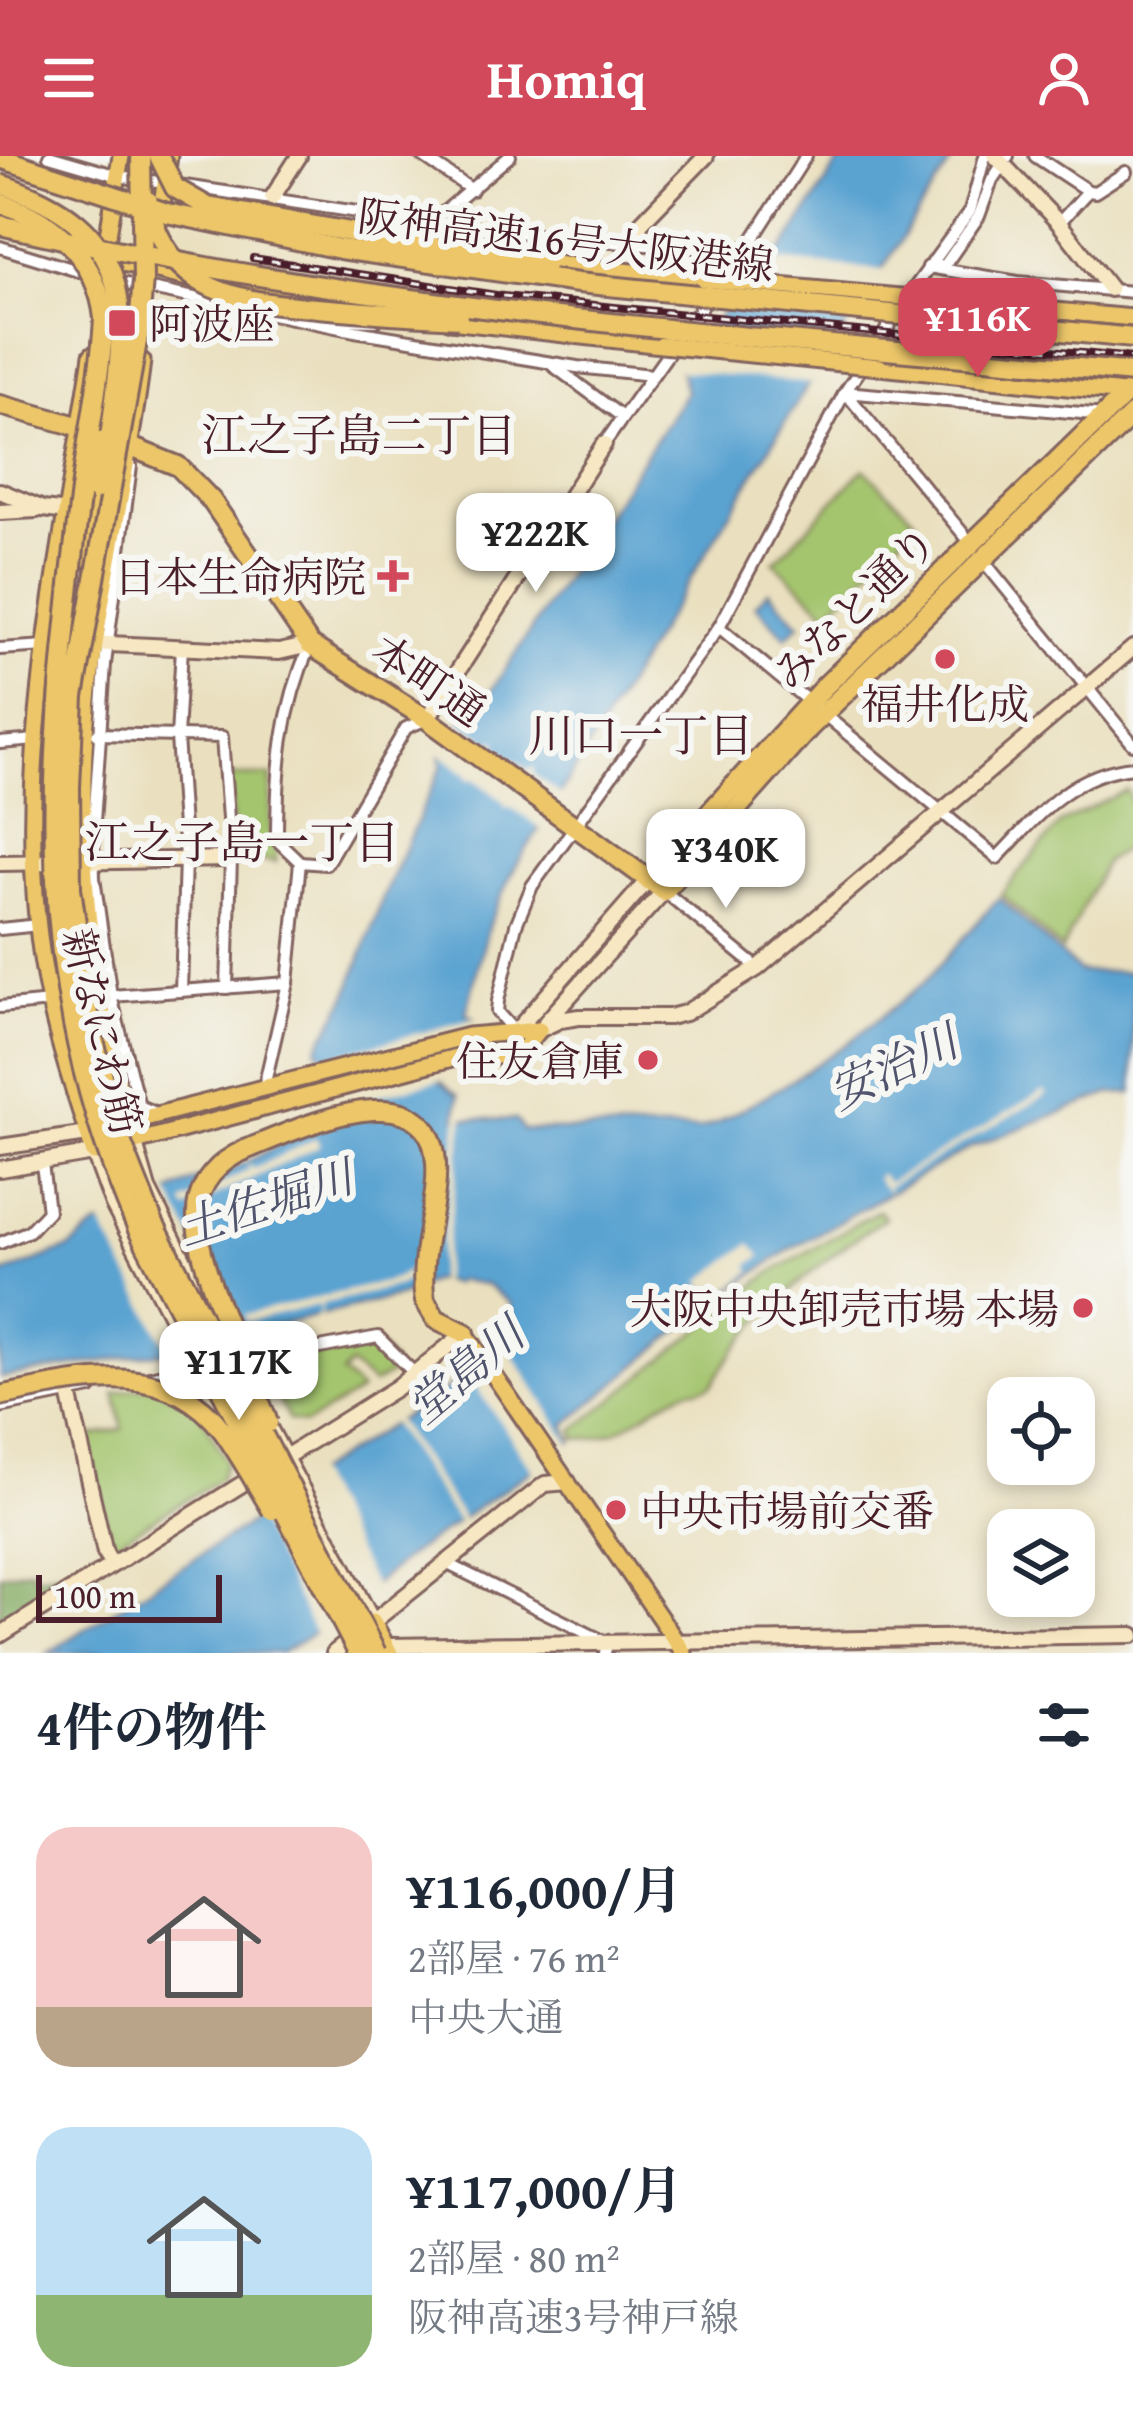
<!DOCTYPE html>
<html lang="ja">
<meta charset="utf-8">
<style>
body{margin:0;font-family:"Gentium Book Plus","Noto Serif JP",serif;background:#f6f6f7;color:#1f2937;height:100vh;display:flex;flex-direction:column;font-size:45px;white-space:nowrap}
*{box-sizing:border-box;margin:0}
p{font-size:39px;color:#747a83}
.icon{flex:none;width:66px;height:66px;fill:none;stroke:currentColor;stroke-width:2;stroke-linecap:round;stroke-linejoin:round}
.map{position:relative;height:1497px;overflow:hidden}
.details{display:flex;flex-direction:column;background:#fff;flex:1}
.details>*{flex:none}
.fabs{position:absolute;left:987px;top:1221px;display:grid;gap:24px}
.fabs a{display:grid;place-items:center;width:108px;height:108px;border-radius:24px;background:#fff;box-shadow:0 6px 18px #0003;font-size:60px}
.scale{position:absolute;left:36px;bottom:30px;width:186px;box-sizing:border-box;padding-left:12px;border:6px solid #4a1f2b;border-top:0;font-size:33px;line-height:42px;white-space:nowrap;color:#4a1f2b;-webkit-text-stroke:9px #f6f6f2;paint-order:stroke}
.price{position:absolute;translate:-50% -102px;padding:0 27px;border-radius:24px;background:#fff;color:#222;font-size:39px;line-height:78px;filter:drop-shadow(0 3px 6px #0008)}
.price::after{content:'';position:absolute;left:50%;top:72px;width:36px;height:27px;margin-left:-18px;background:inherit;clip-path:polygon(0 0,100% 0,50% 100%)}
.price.selected{background:#d1495b;color:#fff}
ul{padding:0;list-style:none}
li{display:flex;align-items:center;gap:36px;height:300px;padding:0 36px}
li span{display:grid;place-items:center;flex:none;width:336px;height:240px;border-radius:36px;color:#555}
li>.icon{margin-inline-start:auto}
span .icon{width:144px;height:144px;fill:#fffc;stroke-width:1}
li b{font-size:51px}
h2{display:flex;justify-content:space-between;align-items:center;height:144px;padding:0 36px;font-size:51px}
header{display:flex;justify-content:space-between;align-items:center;height:156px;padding:0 36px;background:#d1495b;color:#fff;font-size:54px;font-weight:800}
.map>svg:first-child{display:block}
.green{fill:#a4c56e;stroke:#77724c;stroke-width:3}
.forest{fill:#83aa61;stroke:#666446;stroke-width:3}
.water{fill:#5aa3d1;stroke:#52617e;stroke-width:3}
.pier{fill:#eae0bf}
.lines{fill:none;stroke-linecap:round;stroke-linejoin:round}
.street-casing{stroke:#82635f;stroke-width:16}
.secondary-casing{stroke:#82635f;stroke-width:20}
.primary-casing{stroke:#82635f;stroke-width:21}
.highway-casing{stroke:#82635f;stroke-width:24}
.street{stroke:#fff;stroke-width:10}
.secondary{stroke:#f7e8c3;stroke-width:14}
.primary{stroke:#ecc669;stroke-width:15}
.highway{stroke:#ecc669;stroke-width:18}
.rail-casing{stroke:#4a1f2b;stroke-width:8}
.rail{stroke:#f6f6f2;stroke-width:3;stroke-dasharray:9;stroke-linecap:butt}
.primary-bridge-casing{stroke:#82635f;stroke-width:21;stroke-linecap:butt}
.highway-bridge-casing{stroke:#82635f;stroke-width:24;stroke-linecap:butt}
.primary-bridge{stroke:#ecc669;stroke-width:15}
.highway-bridge{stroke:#ecc669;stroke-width:18}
.poi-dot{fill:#d1495b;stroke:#f6f6f2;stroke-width:4.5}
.labels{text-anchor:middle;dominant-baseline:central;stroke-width:12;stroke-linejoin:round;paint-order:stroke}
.street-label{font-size:42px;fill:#4a1f2b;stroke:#f6f6f2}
.poi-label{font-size:42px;fill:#4a1f2b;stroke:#f6f6f2;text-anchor:end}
.neighbourhood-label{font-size:45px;fill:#4a1f2b;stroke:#f6f6f2}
.water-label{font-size:45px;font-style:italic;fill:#50546d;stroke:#f6f6f2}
</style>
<header><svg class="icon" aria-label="menu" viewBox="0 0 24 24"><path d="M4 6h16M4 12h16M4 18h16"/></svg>Homiq<svg class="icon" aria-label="person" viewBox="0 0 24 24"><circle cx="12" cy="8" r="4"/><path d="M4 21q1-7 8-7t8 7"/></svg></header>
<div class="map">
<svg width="1133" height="1497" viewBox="0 0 1133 1497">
<rect width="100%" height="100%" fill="#f6f6f2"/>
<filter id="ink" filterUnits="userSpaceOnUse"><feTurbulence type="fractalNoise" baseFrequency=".00833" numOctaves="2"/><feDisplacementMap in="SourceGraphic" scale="24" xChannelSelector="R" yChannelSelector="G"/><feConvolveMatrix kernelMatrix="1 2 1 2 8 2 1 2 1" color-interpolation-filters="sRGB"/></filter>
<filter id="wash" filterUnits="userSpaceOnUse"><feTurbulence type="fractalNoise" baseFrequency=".004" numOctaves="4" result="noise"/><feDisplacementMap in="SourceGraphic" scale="48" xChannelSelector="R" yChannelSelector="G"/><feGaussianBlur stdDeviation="2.7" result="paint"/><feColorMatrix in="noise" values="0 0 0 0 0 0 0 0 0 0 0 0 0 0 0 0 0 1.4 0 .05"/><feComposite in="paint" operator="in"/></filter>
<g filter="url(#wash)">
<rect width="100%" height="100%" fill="#eae0bf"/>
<g class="green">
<path d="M864,313L917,365L828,457L774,406Z"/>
<path d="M229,620H271L270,687L276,693V706L235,701Z"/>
<path d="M1127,634L1133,649V687L1105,706L1062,794L1001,738L1061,667Z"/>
<path d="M879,1054L885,1062C820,1105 751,1161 712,1229C701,1234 693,1232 683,1236C645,1252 619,1287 575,1282L574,1274L769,1118Z"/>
<path d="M376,1186L394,1209L393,1216L373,1228L350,1209L342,1218L361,1235L305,1268L289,1264L260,1208Z"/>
<path d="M182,1223L226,1305L220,1323L111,1389L87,1281L123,1273L115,1237Z"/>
</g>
<path class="forest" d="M31,1412L33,1420L62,1414L64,1423L0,1463V1419Z"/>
<g class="water">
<path d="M843,0H955L806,232L512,717L489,768L466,858L474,863L439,924L458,940L457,962L516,964L523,974L699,973L715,968L783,930L848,887L924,827L999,742L1080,816H1133V937L1109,938L969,992L789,1094L716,1144L565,1269L572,1286L411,1398L314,1477L281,1497H48L250,1367L316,1316L446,1234L458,1221L454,1216L507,1175L512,1166L510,1147L486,1129L458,1124L453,1128L435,1123L400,1140L168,1195L0,1222V1119L70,1092L96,1071L199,1023L221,1019L283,987L314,963L325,902L317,892L346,843L383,741L442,609L440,598L461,561L476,558L686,236L680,213L763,101L772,102L784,92Z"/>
<path d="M769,435L800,468L786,481L755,449Z"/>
</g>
<g class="pier">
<path d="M755,102L891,115L868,150L730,136Z"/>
<path d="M698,179L840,191L816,228L674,214Z"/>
<path d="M456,562L491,587L498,583L497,591L528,614L535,611L533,618L567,643L544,675L510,650L505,652V646L474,623L468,624V619L435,595Z"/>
<path d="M477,862L442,924L313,955L319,903Z"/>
<path d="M1044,935L1047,939L887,1031L890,1037L880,1028L876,1021L881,1018L887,1027Z"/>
<path d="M459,957H465L441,1131L436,1130Z"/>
<path d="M316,982L320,990L186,1054L183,1047L249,1014L246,1006L253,1013Z"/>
<path d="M168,1032V1034L244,1184L172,1201L100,1066L99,1063Z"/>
<path d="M751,1087L761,1100L749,1109L752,1115L716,1144L701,1125Z"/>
<path d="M418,1108L422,1115L397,1130L321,1148V1160L314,1162L320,1157L318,1149L246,1166L244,1159L393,1124Z"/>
<path d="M497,1174L572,1290L536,1319L461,1209L456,1207Z"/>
<path d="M395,1262L465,1366L460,1370L390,1265Z"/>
<path d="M312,1312L376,1434L317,1482L252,1355Z"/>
</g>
</g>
<g filter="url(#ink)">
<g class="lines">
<defs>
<g id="street">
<path d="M49,0L118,20L431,67L632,88L737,95"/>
<path d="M422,0L472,34"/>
<path d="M1035,0L1088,35L1059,67"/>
<path d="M1088,35L1095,36L1126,16"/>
<path d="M431,67L510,0"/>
<path d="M434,69L469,91"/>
<path d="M0,91L88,118"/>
<path d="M937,110L945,109L979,60L992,24L1008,0"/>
<path d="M928,111L1018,126L1133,136"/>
<path d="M112,125L355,175L577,211L652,219"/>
<path d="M907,142L970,55L985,0"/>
<path d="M334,164L376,165"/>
<path d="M687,173L737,95L749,89L806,0"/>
<path d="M874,192L897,158"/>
<path d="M551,208L621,260"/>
<path d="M864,208L845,236L1104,259"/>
<path d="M604,288L675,188"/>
<path d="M131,310L105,508L93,681L94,722L111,840L139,950L156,957"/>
<path d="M982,403L1133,588"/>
<path d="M719,471L997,702C1037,660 1071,617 1133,611"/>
<path d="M0,493L46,490"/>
<path d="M97,578L222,581L231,703L227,832"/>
<path d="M0,587L36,584"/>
<path d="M300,706L277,684C277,613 281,555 310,489"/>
<path d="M300,706L326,708L406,572L427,563"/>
<path d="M664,735L758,812"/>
<path d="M0,773L39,769"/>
<path d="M181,835L185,702L177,581L182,491"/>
<path d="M111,840L288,827"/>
<path d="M0,851L50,846"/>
<path d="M515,876L497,856L498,845L516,769L532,730L719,471L845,236L970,386"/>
<path d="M264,931L288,827L300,706"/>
<path d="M0,1087L29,1075L48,1055L42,1008"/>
<path d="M240,1207L378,1181L416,1219"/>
<path d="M144,1222L196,1211"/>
<path d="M0,1251L91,1232"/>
<path d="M446,1407L607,1487L605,1497"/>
</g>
<g id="secondary">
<path d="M995,0L1059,67L1110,133"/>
<path d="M272,42L299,0"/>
<path d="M632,88L641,67L706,0"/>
<path d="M0,335L43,353L67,356"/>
<path d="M0,356L37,354"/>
<path d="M88,487L279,496L310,489"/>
<path d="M427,563L604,288"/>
<path d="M0,707L231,703"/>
<path d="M546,866L664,735"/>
<path d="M539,874L560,864L579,861H669L685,857L758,812L1133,492"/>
<path d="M515,876L648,724"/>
<path d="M134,984L148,1033L214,1164"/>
<path d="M0,991L88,978"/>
<path d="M0,1013L94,997L113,1049L232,1278"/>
<path d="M69,1237L105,1397L111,1407"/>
<path d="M265,1264L373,1466"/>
<path d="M0,1479L396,1232L465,1177"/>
<path d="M387,1490L1133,1479"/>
<path d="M334,1497L545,1328L568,1326"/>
</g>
<g id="primary">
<path d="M160,62L169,0"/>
<path d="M97,101L196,124"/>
<path d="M104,103L121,0"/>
<path d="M533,106L703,123"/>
<path d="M243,133L296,142"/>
<path d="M923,143L1133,162"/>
<path d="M450,165L662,189"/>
<path d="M92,199C60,411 4,632 50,846C61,897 78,947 94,997L456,901L473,897L516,902L539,874"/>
<path d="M880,211L1133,238"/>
<path d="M121,968L468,880L539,874"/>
<path d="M134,984C93,851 76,716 85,577C94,452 127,330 142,205"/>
<path d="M465,1177L684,1497"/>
<path d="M373,1466L390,1497"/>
</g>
<g id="highway">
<path d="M0,249L81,271L178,310L211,344L310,489L427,563L664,735L809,572L1133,258"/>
<path d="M78,404L95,334"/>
<path d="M648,724L824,531L1133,231"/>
<path d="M245,994C302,971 443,903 436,1023C434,1062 418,1106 425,1145L436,1163L465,1177"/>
</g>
</defs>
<use href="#street" class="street-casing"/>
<use href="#secondary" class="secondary-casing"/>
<use href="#primary" class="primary-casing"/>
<use href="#highway" class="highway-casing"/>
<use href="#street" class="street"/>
<use href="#secondary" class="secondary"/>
<use href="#primary" class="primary"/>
<use href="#highway" class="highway"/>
<defs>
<path id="rail" d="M253,102L503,140L1133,202"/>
</defs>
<use href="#rail" class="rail-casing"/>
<use href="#rail" class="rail"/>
<defs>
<g id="primary-bridge">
<path d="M703,123L923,143"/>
<path d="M662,189L880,211"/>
</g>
<g id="highway-bridge">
<path d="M141,0L143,124L138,180L74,541L70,631L71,732L91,872L115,970L153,1066L376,1497"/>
<path d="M159,0L175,32L208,51L545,110"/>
<path d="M0,2L167,57L340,93L578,127L1133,182"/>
<path d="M0,28C150,76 124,169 108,297"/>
<path d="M148,45C168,142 246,146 329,153C372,157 415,160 458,162"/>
<path d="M0,47C55,65 97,102 104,162C101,222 87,282 80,342C48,607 27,821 138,1074L358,1497"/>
<path d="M0,69C372,156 753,180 1133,217"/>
<path d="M95,334L102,285"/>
<path d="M245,994C219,1005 198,1027 197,1056C194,1112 249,1211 268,1267"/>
<path d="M0,1240C79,1224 166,1200 223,1275C241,1300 256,1328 272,1354"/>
</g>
</defs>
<use href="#primary-bridge" class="primary-bridge-casing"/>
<use href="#highway-bridge" class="highway-bridge-casing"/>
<use href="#primary-bridge" class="primary-bridge"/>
<use href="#highway-bridge" class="highway-bridge"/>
</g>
</g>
<g class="poi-dot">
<rect x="107" y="152" width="30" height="30" rx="6"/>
<path d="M387 402h12v12h12v12h-12v12h-12v-12h-12v-12h12z"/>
<circle cx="945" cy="503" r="12"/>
<circle cx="648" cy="904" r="12"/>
<circle cx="1083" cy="1152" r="12"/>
<circle cx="616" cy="1354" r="12"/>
</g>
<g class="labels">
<g class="street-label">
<text transform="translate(566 84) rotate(7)">阪神高速16号大阪港線</text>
<text transform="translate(854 451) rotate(-45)">みなと通り</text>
<text transform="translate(429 524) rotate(34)">本町通</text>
<text transform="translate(103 875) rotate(76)">新なにわ筋</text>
</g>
<g class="poi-label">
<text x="149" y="167" text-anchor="start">阿波座</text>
<text x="366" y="420">日本生命病院</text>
<text x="945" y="547" text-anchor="middle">福井化成</text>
<text x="624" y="904">住友倉庫</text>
<text x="1059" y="1152">大阪中央卸売市場 本場</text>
<text x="640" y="1354" text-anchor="start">中央市場前交番</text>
</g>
<g class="neighbourhood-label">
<text x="359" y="278">江之子島二丁目</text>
<text x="641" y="578">川口一丁目</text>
<text x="242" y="685">江之子島一丁目</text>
</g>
<g class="water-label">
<text transform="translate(893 910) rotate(-25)">安治川</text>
<text transform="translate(265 1046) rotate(-18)">土佐堀川</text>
<text transform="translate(465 1214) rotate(-40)">堂島川</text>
</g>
</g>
</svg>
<div class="fabs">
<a><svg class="icon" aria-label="locate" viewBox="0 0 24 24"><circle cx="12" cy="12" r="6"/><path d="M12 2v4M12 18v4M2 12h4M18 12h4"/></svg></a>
<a><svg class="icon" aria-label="layers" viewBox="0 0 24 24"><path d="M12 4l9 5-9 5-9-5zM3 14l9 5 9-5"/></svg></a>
</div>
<div class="scale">100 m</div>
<b class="price selected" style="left:978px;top:224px">¥116K</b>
<b class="price" style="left:536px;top:439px">¥222K</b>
<b class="price" style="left:726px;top:755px">¥340K</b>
<b class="price" style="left:239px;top:1267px">¥117K</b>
</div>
<section class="details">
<h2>4件の物件<svg class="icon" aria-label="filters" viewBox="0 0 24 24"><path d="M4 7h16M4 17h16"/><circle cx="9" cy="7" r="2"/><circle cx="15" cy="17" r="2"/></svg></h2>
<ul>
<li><span style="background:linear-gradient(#f6c9c9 75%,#b9a48a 0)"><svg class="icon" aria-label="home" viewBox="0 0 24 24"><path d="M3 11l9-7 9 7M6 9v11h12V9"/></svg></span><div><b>¥116,000/月</b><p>2部屋 · 76 m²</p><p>中央大通</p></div></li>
<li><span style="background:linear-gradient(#bfe0f5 70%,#8fb573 0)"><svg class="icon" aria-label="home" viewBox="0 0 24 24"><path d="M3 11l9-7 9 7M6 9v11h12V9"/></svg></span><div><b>¥117,000/月</b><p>2部屋 · 80 m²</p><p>阪神高速3号神戸線</p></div></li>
</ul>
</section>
